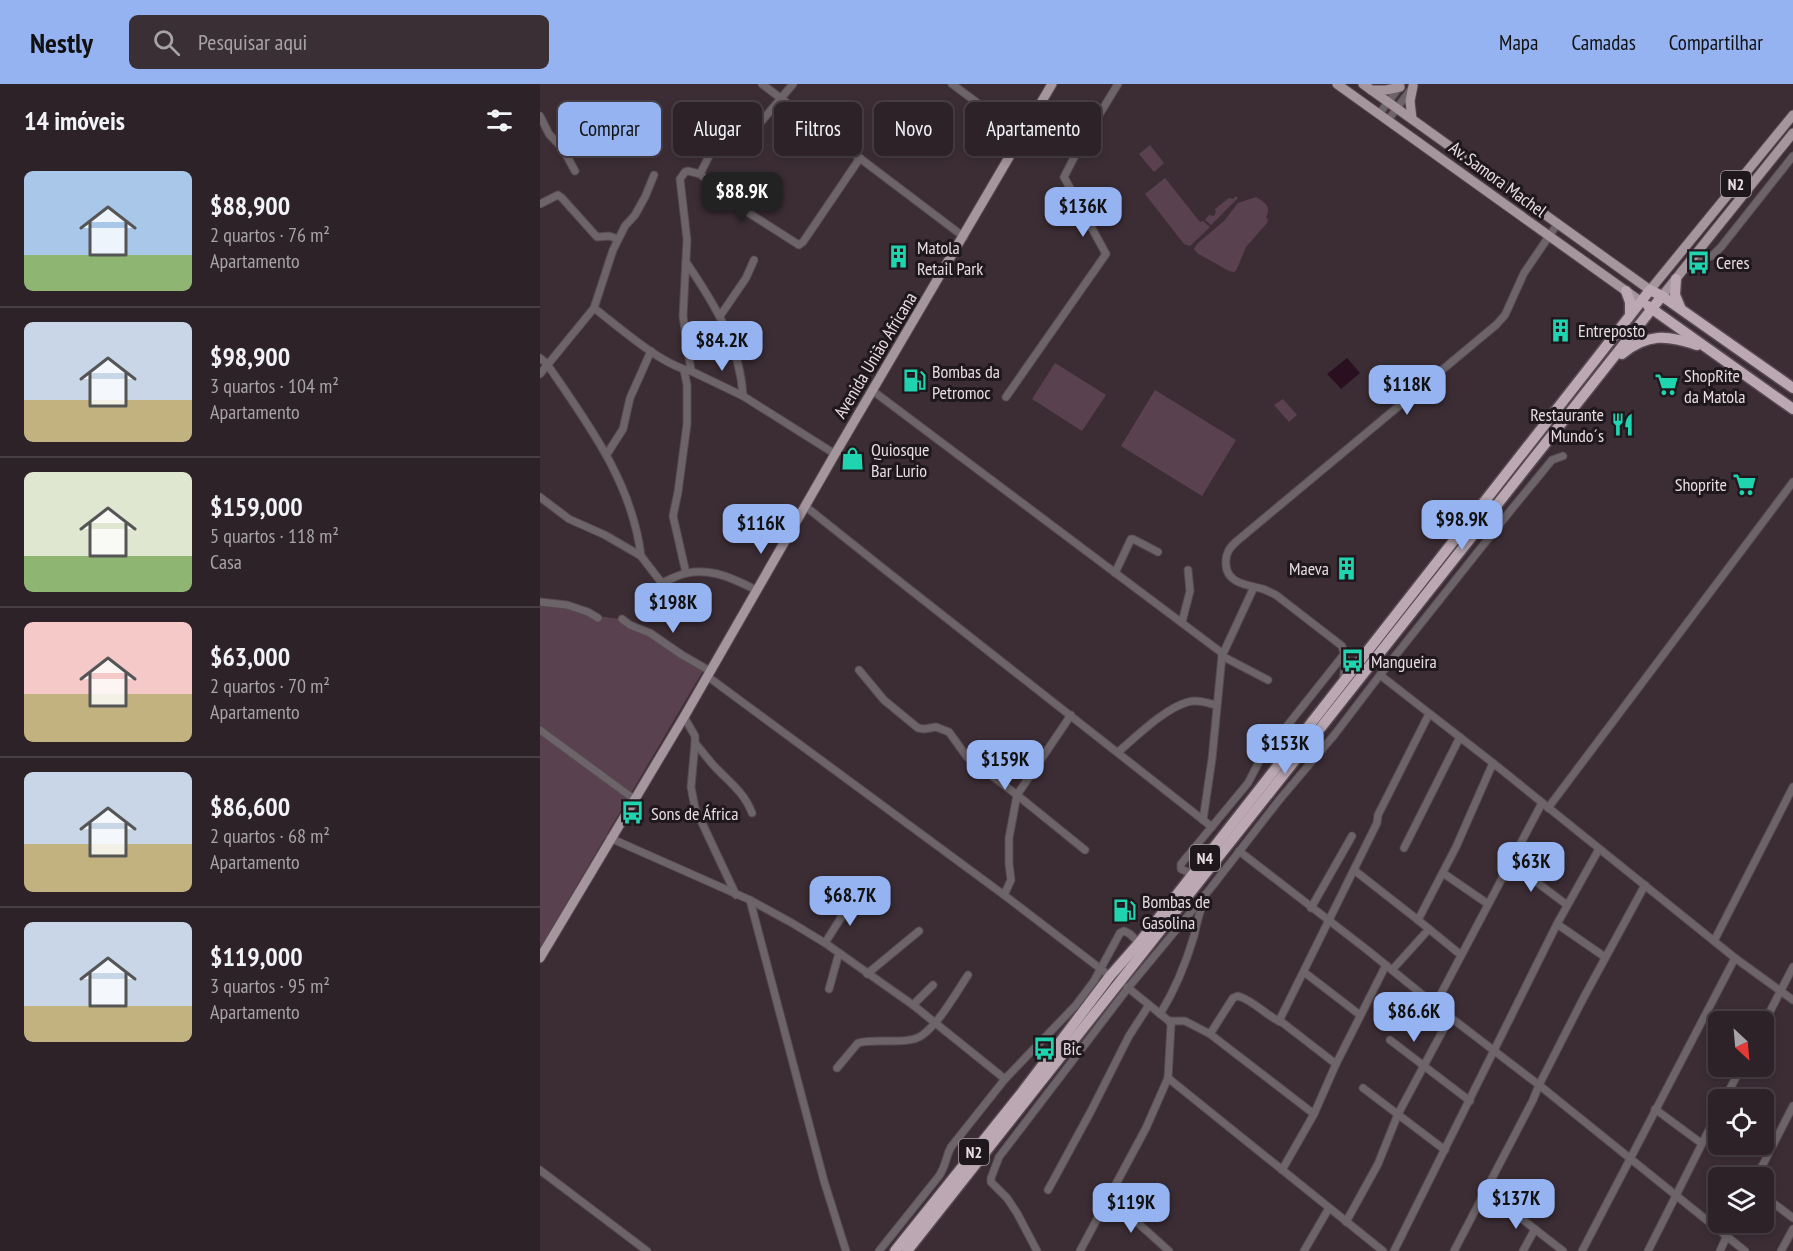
<!DOCTYPE html>
<html lang="pt">
<meta charset="utf-8">
<style>
body{margin:0;font-family:"PT Sans Narrow",sans-serif;background:#392f34;color:#f1f3f6;height:100vh;display:flex;flex-direction:column;font-size:22px;white-space:nowrap}
*{box-sizing:border-box;margin:0}
p{font-size:20px;color:#a7a4a8}
.icon{flex:none;width:33px;height:33px;fill:none;stroke:currentColor;stroke-width:2;stroke-linecap:round;stroke-linejoin:round}
.map{position:relative;flex:1;overflow:hidden}
.side{display:flex;flex-direction:column;background:#2d2228;width:540px}
.side>*{flex:none}
.hud{position:absolute;left:18px;top:18px;width:570px;height:54px;display:flex;gap:12px}
.needle{width:39px;rotate:154deg}
.fabs{position:absolute;left:1168px;top:927px;display:grid;gap:12px}
.fabs a{display:grid;place-items:center;width:66px;height:66px;border-radius:9px;background:#2d2228;box-shadow:0 3px 9px #0003,0 0 0 2px #483f45;font-size:30px}
.price{position:absolute;translate:-50% -51px;padding:0 14px;border-radius:12px;background:#95b2f1;color:#111;font-size:20px;line-height:39px;filter:drop-shadow(0 2px 3px #0008)}
.price::after{content:'';position:absolute;left:50%;top:36px;width:18px;height:14px;margin-left:-9px;background:inherit;clip-path:polygon(0 0,100% 0,50% 100%)}
.price.active{background:#222;color:#fff}
ul{padding:0;list-style:none}
li{display:flex;align-items:center;gap:18px;height:150px;padding:0 24px}
li+li{border-top:2px solid #483f45}
li span{display:grid;place-items:center;flex:none;width:168px;height:120px;border-radius:9px;color:#555}
li>.icon{margin-inline-start:auto}
span .icon{width:72px;height:72px;fill:#fffc;stroke-width:1}
li b{font-size:26px}
h2{display:flex;justify-content:space-between;align-items:center;height:72px;padding:0 24px;font-size:26px}
.pill{padding:0 21px;border-radius:9px;background:#2d2228;box-shadow:0 3px 9px #0003,0 0 0 2px #483f45;font-size:21px;line-height:54px}
.pill.active{background:#95b2f1;color:#111}
header{display:flex;align-items:center;gap:36px;box-sizing:border-box;height:84px;padding:0 30px;background:#95b2f1;color:#111}
header strong{font-size:28px}
nav{display:flex;gap:33px;margin-inline-start:auto;font-size:21px}
.search{width:420px;height:54px;background:#392f34;display:flex;align-items:center;gap:15px;box-sizing:border-box;padding:0 21px;border-radius:9px;color:#a7a4a8;font-size:22px}
main{display:flex;flex:1;min-height:0}
.map>svg:first-child{display:block}
.green{fill:#5a414f}
.water{fill:#290f1f}
.lines{fill:none;stroke-linecap:round;stroke-linejoin:round}
.minor-casing{stroke:#574951;stroke-width:9}
.major-casing{stroke:#574951;stroke-width:11}
.highway-casing{stroke:#574951;stroke-width:13}
.minor{stroke:#6c6468;stroke-width:7}
.major{stroke:#a5959d;stroke-width:9}
.highway{stroke:#bba8b2;stroke-width:10}
.labels{text-anchor:middle;dominant-baseline:central;stroke-width:6;stroke-linejoin:round;paint-order:stroke}
.shield{fill:#1e171b;stroke:#aaa1a6;stroke-width:1.5}
.shield-label{font-size:16px;font-weight:bold;fill:#e6dce1}
.street-label{font-size:18px;fill:#e6dce1;stroke:#1e171b}
.poi-label{font-size:18px;fill:#e6dce1;stroke:#1e171b;text-anchor:start}
</style>
<header>
<strong>Nestly</strong>
<div class="search"><svg class="icon" aria-label="search" viewBox="0 0 24 24"><circle cx="10" cy="10" r="6"/><path d="M15 15l6 6"/></svg>Pesquisar aqui</div>
<nav><a>Mapa</a><a>Camadas</a><a>Compartilhar</a></nav>
</header>
<main>
<section class="side">
<h2>14 imóveis<svg class="icon" aria-label="filters" viewBox="0 0 24 24"><path d="M4 7h16M4 17h16"/><circle cx="9" cy="7" r="2"/><circle cx="15" cy="17" r="2"/></svg></h2>
<ul>
<li><span style="background:linear-gradient(#a9c7e8 70%,#8fb573 0)"><svg class="icon" aria-label="home" viewBox="0 0 24 24"><path d="M3 11l9-7 9 7M6 9v11h12V9"/></svg></span><div><b>$88,900</b><p>2 quartos · 76 m²</p><p>Apartamento</p></div></li>
<li><span style="background:linear-gradient(#c9d6e8 65%,#c2b280 0)"><svg class="icon" aria-label="home" viewBox="0 0 24 24"><path d="M3 11l9-7 9 7M6 9v11h12V9"/></svg></span><div><b>$98,900</b><p>3 quartos · 104 m²</p><p>Apartamento</p></div></li>
<li><span style="background:linear-gradient(#dfe7d0 70%,#8fb573 0)"><svg class="icon" aria-label="home" viewBox="0 0 24 24"><path d="M3 11l9-7 9 7M6 9v11h12V9"/></svg></span><div><b>$159,000</b><p>5 quartos · 118 m²</p><p>Casa</p></div></li>
<li><span style="background:linear-gradient(#f6c9c9 60%,#c2b280 0)"><svg class="icon" aria-label="home" viewBox="0 0 24 24"><path d="M3 11l9-7 9 7M6 9v11h12V9"/></svg></span><div><b>$63,000</b><p>2 quartos · 70 m²</p><p>Apartamento</p></div></li>
<li><span style="background:linear-gradient(#c9d6e8 60%,#c2b280 0)"><svg class="icon" aria-label="home" viewBox="0 0 24 24"><path d="M3 11l9-7 9 7M6 9v11h12V9"/></svg></span><div><b>$86,600</b><p>2 quartos · 68 m²</p><p>Apartamento</p></div></li>
<li><span style="background:linear-gradient(#c9d6e8 70%,#c2b280 0)"><svg class="icon" aria-label="home" viewBox="0 0 24 24"><path d="M3 11l9-7 9 7M6 9v11h12V9"/></svg></span><div><b>$119,000</b><p>3 quartos · 95 m²</p><p>Apartamento</p></div></li>
</ul>
</section>
<div class="map">
<svg width="1253" height="1167" viewBox="0 0 1253 1167">
<rect width="100%" height="100%" fill="#3c2d35"/>
<g class="green">
<path d="M610,61L624,79L614,88L599,70Z"/>
<path d="M625,94L660,138L663,137L670,143L650,162L644,160L605,110Z"/>
<path d="M696,112L698,114L671,141L665,136L669,131L674,132L676,128L675,125L689,114L693,115Z"/>
<path d="M716,113C724,118 732,122 726,133L728,136L727,139L706,163L696,187L693,188L689,187L657,169L654,165L657,160L684,137L698,119Z"/>
<path d="M515,279L566,311L542,347L492,315Z"/>
<path d="M615,306L696,356L662,412L581,362Z"/>
<path d="M743,315L757,331L749,338L734,321Z"/>
<path d="M0,516L57,532L80,535L164,585L0,864Z"/>
</g>
<path class="water" d="M807,274L820,289L801,305L787,290Z"/>
<g class="lines">
<defs>
<g id="minor">
<path d="M222,0L424,153"/>
<path d="M412,0L482,52"/>
<path d="M839,30L861,1"/>
<path d="M0,32L9,50L23,65L35,87"/>
<path d="M848,36L872,4"/>
<path d="M160,90L170,70L175,65L220,39L253,0"/>
<path d="M0,120L18,111L22,114L57,153L69,152L78,155"/>
<path d="M146,178C174,219 200,261 203,312"/>
<path d="M1149,179L1172,172L1181,163L1253,72"/>
<path d="M54,224C79,243 121,281 151,287L203,312L295,370"/>
<path d="M180,232L206,194L214,176"/>
<path d="M0,274L7,280C48,340 92,398 101,472"/>
<path d="M144,286L147,301V340L138,408L133,432L146,489"/>
<path d="M151,287L143,232L147,156L140,95L145,88L148,87L160,90L190,117L259,161L263,158L320,74"/>
<path d="M0,290L54,224L73,166L85,142L95,131L105,113L114,91"/>
<path d="M333,307L682,569"/>
<path d="M466,313L566,170L524,93L540,62L578,0"/>
<path d="M67,370L83,345L90,314L111,267"/>
<path d="M0,413L29,435L65,451L101,472L121,498"/>
<path d="M265,422C400,530 536,637 672,743"/>
<path d="M575,489L591,455H593L618,468"/>
<path d="M0,518L27,521L48,528L58,534"/>
<path d="M110,520L117,511L116,506C122,497 125,498 135,493C163,480 191,493 216,506"/>
<path d="M82,535L90,541L110,549L142,571L170,587"/>
<path d="M642,538L650,507L648,486"/>
<path d="M682,572L728,596"/>
<path d="M319,586L344,616L367,635L378,644L384,645L396,643L409,648L427,673L477,711L545,766"/>
<path d="M840,591L953,679L1195,874L1253,916"/>
<path d="M167,592L464,811L570,892"/>
<path d="M803,596L806,576L802,562L736,511C732,509 728,507 723,505C709,501 687,500 686,481C685,470 689,464 697,457L956,241L965,231L984,189L1018,139"/>
<path d="M144,633L155,652V659L151,703L155,724L196,811"/>
<path d="M0,646L94,715"/>
<path d="M155,659C163,668 169,677 177,685C191,699 205,710 212,729"/>
<path d="M578,668C596,653 625,624 648,618C657,615 667,619 676,621"/>
<path d="M1008,724L1253,398"/>
<path d="M663,736L672,675L682,572L714,503"/>
<path d="M70,754L210,816L252,839L285,859L373,921L465,995"/>
<path d="M864,764L920,653"/>
<path d="M699,767L826,865L910,933L999,1001L1205,1167"/>
<path d="M970,778L1027,821"/>
<path d="M814,786L878,836"/>
<path d="M903,789L948,820"/>
<path d="M652,790L641,785V780L708,699L720,676L805,569"/>
<path d="M464,811L471,796L469,780V754L477,711L531,631"/>
<path d="M210,816L284,1097L306,1167"/>
<path d="M771,824L812,752"/>
<path d="M1017,840L1065,873"/>
<path d="M889,845L921,871"/>
<path d="M1174,857L1253,703"/>
<path d="M285,859L314,813"/>
<path d="M852,886L889,845L878,836L916,763L953,679"/>
<path d="M764,888L820,931"/>
<path d="M327,890L379,847"/>
<path d="M289,905L299,869"/>
<path d="M373,921L393,901"/>
<path d="M895,921L1002,719"/>
<path d="M620,930C635,906 646,879 654,852C657,839 659,827 665,815"/>
<path d="M629,937H645L670,950L774,1030"/>
<path d="M739,937L837,739L838,731L889,630"/>
<path d="M1224,939L1253,883"/>
<path d="M670,950L693,914L698,912C715,917 727,933 743,939L796,980"/>
<path d="M850,956L930,1017"/>
<path d="M297,984L318,959C336,954 356,960 374,955C393,951 417,907 428,891"/>
<path d="M628,994L843,1167"/>
<path d="M823,1004L905,1066"/>
<path d="M1184,1016L1202,982"/>
<path d="M1115,1025L1161,1059"/>
<path d="M0,1086L107,1167"/>
<path d="M742,1086L774,1030L796,980L846,881"/>
<path d="M1216,1094L1253,1022"/>
<path d="M508,1106L551,1027L589,952L609,921"/>
<path d="M946,1107L1023,1167"/>
<path d="M1224,1112L1253,1134"/>
<path d="M569,1113L629,1167"/>
<path d="M806,1138L838,1080L858,1030L910,933"/>
<path d="M339,1167L399,1092C407,1080 405,1074 411,1063L465,995L536,921L554,897L580,849L584,847L590,850L599,859"/>
<path d="M497,1167L477,1129L467,1114L451,1098V1094L459,1073L588,904L670,805L740,715L795,650L840,591L971,426L1012,376L1023,372"/>
<path d="M540,1167L606,1044L628,994L631,941L629,937L587,903"/>
<path d="M764,1167L789,1124"/>
<path d="M854,1167L1017,840L1059,765"/>
<path d="M914,1167L993,1016L999,1001L1044,913L1105,801"/>
<path d="M983,1167L995,1145"/>
<path d="M1042,1167L1195,874"/>
<path d="M1108,1167L1179,1026"/>
<path d="M1180,1167L1193,1138"/>
<path d="M1241,1167L1253,1145"/>
</g>
<g id="major">
<path d="M797,0L1100,217"/>
<path d="M823,0L1110,206L1253,31"/>
<path d="M831,6H846L860,3"/>
<path d="M872,35L870,17L873,2"/>
<path d="M1122,212L1253,49"/>
<path d="M0,874L144,633L295,370L512,0"/>
</g>
<g id="highway">
<path d="M1136,195L1135,211L1140,223"/>
<path d="M1086,207L1090,218V230"/>
<path d="M1108,222L1253,325"/>
<path d="M1082,270C1107,249 1128,251 1157,261"/>
<path d="M355,1167L480,1011L570,892L599,859L1110,206L1122,212L1253,304"/>
<path d="M367,1167L1122,212"/>
</g>
</defs>
<use href="#minor" class="minor-casing"/>
<use href="#major" class="major-casing"/>
<use href="#highway" class="highway-casing"/>
<use href="#minor" class="minor"/>
<use href="#major" class="major"/>
<use href="#highway" class="highway"/>
</g>
<defs>
<symbol id="building-bare" viewBox="-9 -9 18 18"><path d="M-4-6H4V6H1V3H-1V6H-4ZM-2.5-4.3h1.7v1.8h-1.7ZM.8-4.3h1.7v1.8H.8ZM-2.5-1h1.7V.8h-1.7ZM.8-1h1.7V.8H.8Z" fill="#1fd5b0" stroke="#1e171b" stroke-width="2.5" paint-order="stroke"/></symbol>
<symbol id="bus-bare" viewBox="-9 -9 18 18"><path d="M-5-6H5V4H4V6H2V4H-2V6H-4V4H-5ZM-3.5-4V0h7V-4ZM-3.5 1.2v1.5H-2V1.2ZM2 1.2v1.5H3.5V1.2Z" fill="#1fd5b0" stroke="#1e171b" stroke-width="2.5" paint-order="stroke"/></symbol>
<symbol id="fuel-bare" viewBox="-9 -9 18 18"><path d="M-5.5-6h7V0h2V4h1.3V-2.5L3-4.5l.8-.8L6-3V5H2.5V1h-1V6h-7ZM-4.2-4.7v3.2H.2V-4.7Z" fill="#1fd5b0" stroke="#1e171b" stroke-width="2.5" paint-order="stroke"/></symbol>
<symbol id="supermarket-bare" viewBox="-9 -9 18 18"><path d="M-6-5.5h2.5l.6 2H6L4.5 2H-2.5L-4.4-4H-6ZM-1.5 3.2a1.3 1.3 0 1 0 .1 0ZM3 3.2a1.3 1.3 0 1 0 .1 0Z" fill="#1fd5b0" stroke="#1e171b" stroke-width="2.5" paint-order="stroke"/></symbol>
<symbol id="restaurant-bare" viewBox="-9 -9 18 18"><path d="M-5-6h1v4h1v-4h1v4h1v-4h1v5L-1.5 .5V6h-2V.5L-5-1ZM5-6V6H3V1.5H1.5Q1.5-4 5-6Z" fill="#1fd5b0" stroke="#1e171b" stroke-width="2.5" paint-order="stroke"/></symbol>
<symbol id="shop-bare" viewBox="-9 -9 18 18"><path d="M-5-2.5h2.3a2.7 3.5 0 0 1 5.4 0H5L5.5 6h-11ZM-1.5-2.5h3a1.5 2.3 0 0 0-3 0Z" fill="#1fd5b0" stroke="#1e171b" stroke-width="2.5" paint-order="stroke"/></symbol>
</defs>
<g fill-rule="evenodd">
<use href="#building-bare" x="342" y="156" width="33" height="33"/>
<use href="#bus-bare" x="1142" y="162" width="33" height="33"/>
<use href="#building-bare" x="1004" y="230" width="33" height="33"/>
<use href="#fuel-bare" x="358" y="280" width="33" height="33"/>
<use href="#supermarket-bare" x="1110" y="284" width="33" height="33"/>
<use href="#restaurant-bare" x="1066" y="324" width="33" height="33"/>
<use href="#shop-bare" x="296" y="358" width="33" height="33"/>
<use href="#supermarket-bare" x="1188" y="384" width="33" height="33"/>
<use href="#building-bare" x="790" y="468" width="33" height="33"/>
<use href="#bus-bare" x="796" y="560" width="33" height="33"/>
<use href="#bus-bare" x="76" y="712" width="33" height="33"/>
<use href="#fuel-bare" x="568" y="810" width="33" height="33"/>
<use href="#bus-bare" x="488" y="948" width="33" height="33"/>
</g>
<g class="labels">
<g class="shield">
<rect x="1181" y="87" width="30" height="26" rx="4.5"/>
<rect x="650" y="761" width="30" height="26" rx="4.5"/>
<rect x="419" y="1055" width="30" height="26" rx="4.5"/>
</g>
<g class="shield-label">
<text x="1196" y="100">N2</text>
<text x="665" y="774">N4</text>
<text x="434" y="1068">N2</text>
</g>
<g class="street-label">
<text transform="translate(958 95) rotate(36)">Av. Samora Machel</text>
<text transform="translate(335 271) rotate(-59)">Avenida União Africana</text>
</g>
<g class="poi-label">
<text x="377" y="163">Matola<tspan x="377" dy="21">Retail Park</tspan></text>
<text x="1176" y="178">Ceres</text>
<text x="1038" y="246">Entreposto</text>
<text x="392" y="287">Bombas da<tspan x="392" dy="21">Petromoc</tspan></text>
<text x="1144" y="291">ShopRite<tspan x="1144" dy="21">da Matola</tspan></text>
<text x="1064" y="330" text-anchor="end">Restaurante<tspan x="1064" dy="21">Mundo´s</tspan></text>
<text x="331" y="365">Quiosque<tspan x="331" dy="21">Bar Lurio</tspan></text>
<text x="1187" y="400" text-anchor="end">Shoprite</text>
<text x="789" y="484" text-anchor="end">Maeva</text>
<text x="831" y="577">Mangueira</text>
<text x="111" y="729">Sons de África</text>
<text x="602" y="817">Bombas de<tspan x="602" dy="21">Gasolina</tspan></text>
<text x="523" y="964">Bic</text>
</g>
</g>
</svg>
<div class="fabs">
<a><svg class="needle" viewBox="-14 -14 28 28"><path d="M0-13l5 13h-10z" fill="#e53935"/><path d="M0 13l5-13h-10z" fill="#a7a4a8"/></svg></a>
<a><svg class="icon" aria-label="locate" viewBox="0 0 24 24"><circle cx="12" cy="12" r="6"/><path d="M12 2v4M12 18v4M2 12h4M18 12h4"/></svg></a>
<a><svg class="icon" aria-label="layers" viewBox="0 0 24 24"><path d="M12 4l9 5-9 5-9-5zM3 14l9 5 9-5"/></svg></a>
</div>
<b class="price active" style="left:202px;top:139px">$88.9K</b>
<b class="price" style="left:543px;top:154px">$136K</b>
<b class="price" style="left:182px;top:288px">$84.2K</b>
<b class="price" style="left:867px;top:332px">$118K</b>
<b class="price" style="left:922px;top:467px">$98.9K</b>
<b class="price" style="left:221px;top:471px">$116K</b>
<b class="price" style="left:133px;top:550px">$198K</b>
<b class="price" style="left:745px;top:691px">$153K</b>
<b class="price" style="left:465px;top:707px">$159K</b>
<b class="price" style="left:991px;top:809px">$63K</b>
<b class="price" style="left:310px;top:843px">$68.7K</b>
<b class="price" style="left:874px;top:959px">$86.6K</b>
<b class="price" style="left:976px;top:1146px">$137K</b>
<b class="price" style="left:591px;top:1150px">$119K</b>
<div class="hud">
<a class="pill active">Comprar</a>
<a class="pill">Alugar</a>
<a class="pill">Filtros</a>
<a class="pill">Novo</a>
<a class="pill">Apartamento</a>
</div>
</div>
</main>
